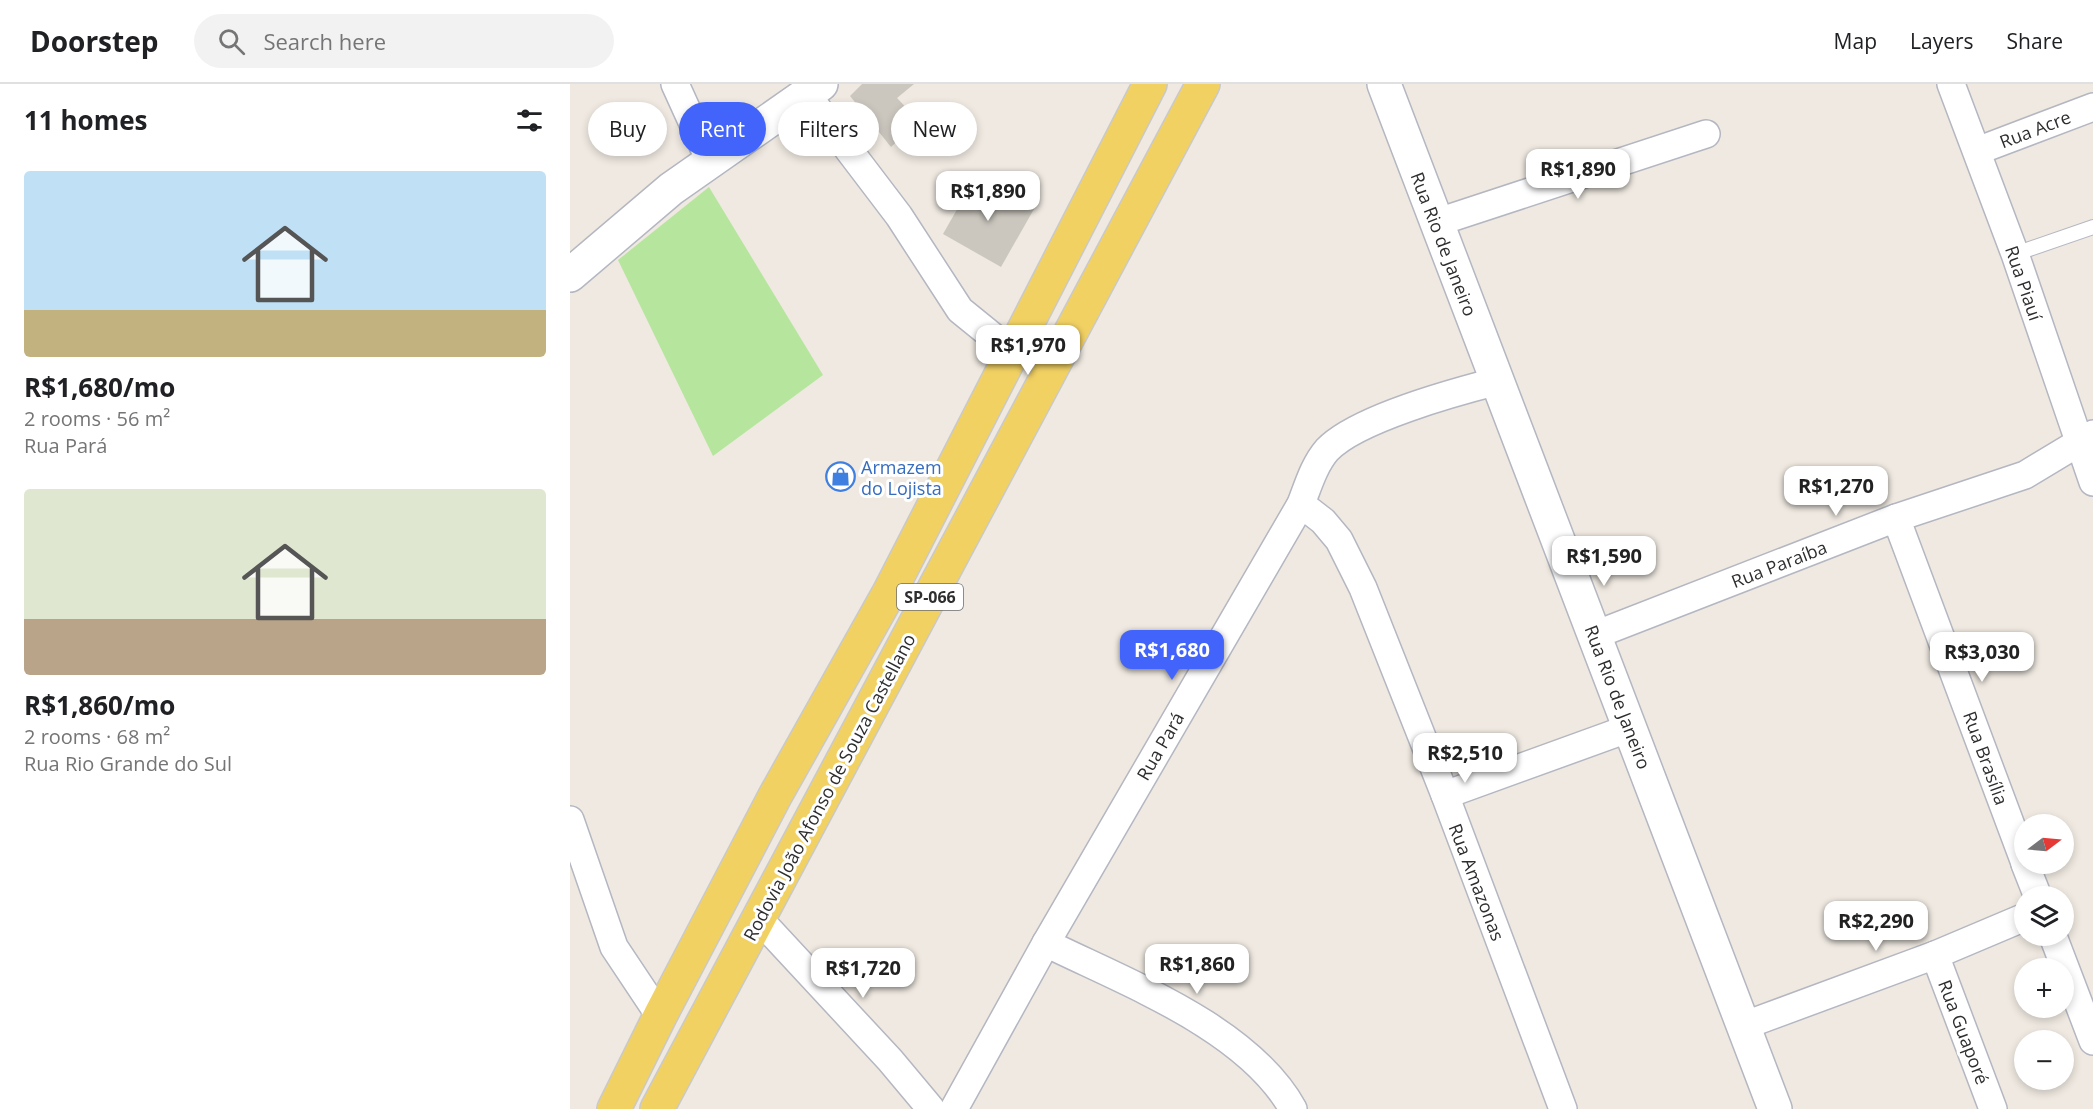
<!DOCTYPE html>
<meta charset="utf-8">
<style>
body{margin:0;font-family:"Open Sans",sans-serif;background:#f2f2f2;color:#202124;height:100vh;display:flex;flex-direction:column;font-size:22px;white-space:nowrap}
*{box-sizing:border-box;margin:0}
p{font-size:20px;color:#757577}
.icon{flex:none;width:33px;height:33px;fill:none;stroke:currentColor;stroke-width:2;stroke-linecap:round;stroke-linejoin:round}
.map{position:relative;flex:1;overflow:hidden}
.side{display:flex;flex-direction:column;background:#fff;width:570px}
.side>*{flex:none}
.guide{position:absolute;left:18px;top:18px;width:570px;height:54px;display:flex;gap:12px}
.needle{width:39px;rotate:74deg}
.controls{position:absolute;left:1444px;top:730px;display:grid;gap:12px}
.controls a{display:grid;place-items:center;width:60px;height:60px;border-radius:50%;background:#fff;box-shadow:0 3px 9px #0003;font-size:30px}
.price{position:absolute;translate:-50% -51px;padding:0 14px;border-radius:12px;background:#fff;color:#222;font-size:20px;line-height:39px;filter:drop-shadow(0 2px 3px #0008)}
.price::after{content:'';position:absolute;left:50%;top:36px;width:18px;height:14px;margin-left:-9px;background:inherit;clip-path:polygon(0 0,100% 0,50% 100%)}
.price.current{background:#4264fb;color:#fff}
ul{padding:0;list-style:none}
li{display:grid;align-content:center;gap:12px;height:318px;padding:0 24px}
li span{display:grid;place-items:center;height:186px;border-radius:6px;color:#555}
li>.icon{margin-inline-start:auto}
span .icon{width:108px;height:108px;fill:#fffc;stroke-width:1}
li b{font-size:26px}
h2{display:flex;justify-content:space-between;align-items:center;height:72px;padding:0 24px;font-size:26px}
.chip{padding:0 21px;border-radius:27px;background:#fff;box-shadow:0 3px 9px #0003;font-size:21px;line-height:54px}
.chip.current{background:#4264fb;color:#fff}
header{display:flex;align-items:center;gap:36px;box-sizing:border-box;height:84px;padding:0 30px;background:#fff;border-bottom:2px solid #e0e0e0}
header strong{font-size:28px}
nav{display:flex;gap:33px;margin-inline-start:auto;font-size:21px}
.search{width:420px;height:54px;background:#f2f2f2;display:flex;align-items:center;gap:15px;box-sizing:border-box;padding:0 21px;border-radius:33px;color:#757577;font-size:22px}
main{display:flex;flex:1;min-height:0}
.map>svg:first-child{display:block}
.green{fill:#b6e59e}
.building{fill:#cbc7bf}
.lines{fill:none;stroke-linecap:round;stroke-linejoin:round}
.service-casing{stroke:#b4b7c1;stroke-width:16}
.minor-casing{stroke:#b4b7c1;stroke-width:30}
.tertiary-casing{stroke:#b4b7c1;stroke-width:36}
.secondary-casing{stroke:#b4b7c1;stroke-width:36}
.primary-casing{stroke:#c9c9c9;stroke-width:36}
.service{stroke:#fff;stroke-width:14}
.minor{stroke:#fff;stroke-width:27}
.tertiary{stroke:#fff;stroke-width:33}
.secondary{stroke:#fff;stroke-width:33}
.primary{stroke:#f2d163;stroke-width:33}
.labels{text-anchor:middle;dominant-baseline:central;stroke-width:6;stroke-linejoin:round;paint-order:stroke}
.shield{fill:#fff;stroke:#6d6d6d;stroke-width:1.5}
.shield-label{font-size:16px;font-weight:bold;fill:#2e2e2e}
.street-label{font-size:18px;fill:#2e2e2e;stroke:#fff}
.shop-label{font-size:18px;fill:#366cbe;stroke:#fff;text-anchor:start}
</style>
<header>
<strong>Doorstep</strong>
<div class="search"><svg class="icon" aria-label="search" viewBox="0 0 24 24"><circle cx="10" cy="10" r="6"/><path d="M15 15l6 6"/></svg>Search here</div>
<nav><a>Map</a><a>Layers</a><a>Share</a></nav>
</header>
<main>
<section class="side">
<h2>11 homes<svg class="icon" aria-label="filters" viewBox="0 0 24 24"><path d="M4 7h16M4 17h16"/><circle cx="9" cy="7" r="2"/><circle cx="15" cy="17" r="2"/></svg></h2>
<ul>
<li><span style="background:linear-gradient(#bfe0f5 75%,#c2b280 0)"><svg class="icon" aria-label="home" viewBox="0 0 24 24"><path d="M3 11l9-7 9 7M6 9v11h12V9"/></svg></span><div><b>R$1,680/mo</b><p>2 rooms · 56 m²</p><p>Rua Pará</p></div></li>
<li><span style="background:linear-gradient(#dfe7d0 70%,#b9a48a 0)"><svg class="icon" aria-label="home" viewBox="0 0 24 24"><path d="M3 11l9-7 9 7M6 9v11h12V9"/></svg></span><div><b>R$1,860/mo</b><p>2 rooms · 68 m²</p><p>Rua Rio Grande do Sul</p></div></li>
</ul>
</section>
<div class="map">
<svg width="1523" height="1025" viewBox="0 0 1523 1025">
<rect width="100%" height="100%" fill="#efe9e1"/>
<path class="green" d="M139,103L253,291L143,372L48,176Z"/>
<g class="building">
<path d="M292,0H344L327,14L349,37L321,63L280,12Z"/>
<path d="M406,92L464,125L431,183L373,150Z"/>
</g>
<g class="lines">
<defs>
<path id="service" d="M1445,170L1523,143"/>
<g id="minor">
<path d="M105,0L140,77"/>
<path d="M1381,0L1445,170L1523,398"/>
<path d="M237,11L329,132L390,226L427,256L485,277"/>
<path d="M1407,67L1523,23"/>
<path d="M865,139L1136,50"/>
<path d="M731,420L753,437L769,456L793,504L875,711L993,1025"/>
<path d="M1326,434L1455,779"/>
<path d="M1025,551L1326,434L1455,391L1523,350"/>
<path d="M875,711L1060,644"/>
<path d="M0,736L44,863L90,932"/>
<path d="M1455,780L1468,813"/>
<path d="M189,835L320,976L361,1025"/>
<path d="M1483,852L1523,957"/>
<path d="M476,859C557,899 678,944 723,1025"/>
<path d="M1365,871L1423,1025"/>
<path d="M1173,942L1365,871L1455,833"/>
<path d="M384,1025L476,859L731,420C738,402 744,381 757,366C786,335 885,308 928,297"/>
</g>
<path id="tertiary" d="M814,0L1205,1025"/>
<path id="secondary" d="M0,191L101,105L251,0"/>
<g id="primary">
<path d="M44,1025L90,932L205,712L320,507L580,0"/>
<path d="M87,1025L633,0"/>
</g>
</defs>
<use href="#service" class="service-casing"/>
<use href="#minor" class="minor-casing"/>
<use href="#tertiary" class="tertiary-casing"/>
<use href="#secondary" class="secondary-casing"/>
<use href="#primary" class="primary-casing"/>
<use href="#service" class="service"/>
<use href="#minor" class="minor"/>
<use href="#tertiary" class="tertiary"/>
<use href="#secondary" class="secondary"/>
<use href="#primary" class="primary"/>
</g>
<defs>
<symbol id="shop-ring" viewBox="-11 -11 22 22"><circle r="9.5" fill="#fff" stroke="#3f7fe0" stroke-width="1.5"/><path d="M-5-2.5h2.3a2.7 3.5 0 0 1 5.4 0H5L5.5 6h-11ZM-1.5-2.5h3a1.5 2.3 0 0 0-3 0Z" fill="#3f7fe0"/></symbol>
</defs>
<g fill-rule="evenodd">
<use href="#shop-ring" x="254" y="376" width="33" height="33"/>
</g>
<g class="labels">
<rect class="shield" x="327" y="500" width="66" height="26" rx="4.5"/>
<g class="shield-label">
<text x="360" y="513">SP-066</text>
</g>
<g class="street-label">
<text transform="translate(1465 45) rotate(-21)">Rua Acre</text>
<text transform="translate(874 160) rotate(69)">Rua Rio de Janeiro</text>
<text transform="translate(1454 199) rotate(71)">Rua Piauí</text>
<text transform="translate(1209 480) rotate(-21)">Rua Paraíba</text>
<text transform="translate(1048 613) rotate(69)">Rua Rio de Janeiro</text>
<text transform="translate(590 662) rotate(-60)">Rua Pará</text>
<text transform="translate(1416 674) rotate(70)">Rua Brasília</text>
<text transform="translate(259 703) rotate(-62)">Rodovia João Afonso de Souza Castellano</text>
<text transform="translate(907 798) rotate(69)">Rua Amazonas</text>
<text transform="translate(1394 948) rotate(69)">Rua Guaporé</text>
</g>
<g class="shop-label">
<text x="291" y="383">Armazem<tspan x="291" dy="21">do Lojista</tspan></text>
</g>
</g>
</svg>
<div class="controls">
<a><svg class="needle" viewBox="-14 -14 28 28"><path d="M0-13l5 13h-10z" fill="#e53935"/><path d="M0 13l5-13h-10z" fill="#757577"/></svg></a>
<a><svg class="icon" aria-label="layers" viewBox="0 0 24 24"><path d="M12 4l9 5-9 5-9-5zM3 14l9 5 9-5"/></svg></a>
<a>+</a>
<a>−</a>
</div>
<b class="price" style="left:1008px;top:116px">R$1,890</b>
<b class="price" style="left:418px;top:138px">R$1,890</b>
<b class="price" style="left:458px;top:292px">R$1,970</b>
<b class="price" style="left:1266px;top:433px">R$1,270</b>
<b class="price" style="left:1034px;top:503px">R$1,590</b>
<b class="price current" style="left:602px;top:597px">R$1,680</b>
<b class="price" style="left:1412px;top:599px">R$3,030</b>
<b class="price" style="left:895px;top:700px">R$2,510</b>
<b class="price" style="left:1306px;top:868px">R$2,290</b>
<b class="price" style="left:627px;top:911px">R$1,860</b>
<b class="price" style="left:293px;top:915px">R$1,720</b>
<div class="guide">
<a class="chip">Buy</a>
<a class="chip current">Rent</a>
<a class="chip">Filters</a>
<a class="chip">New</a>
</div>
</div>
</main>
